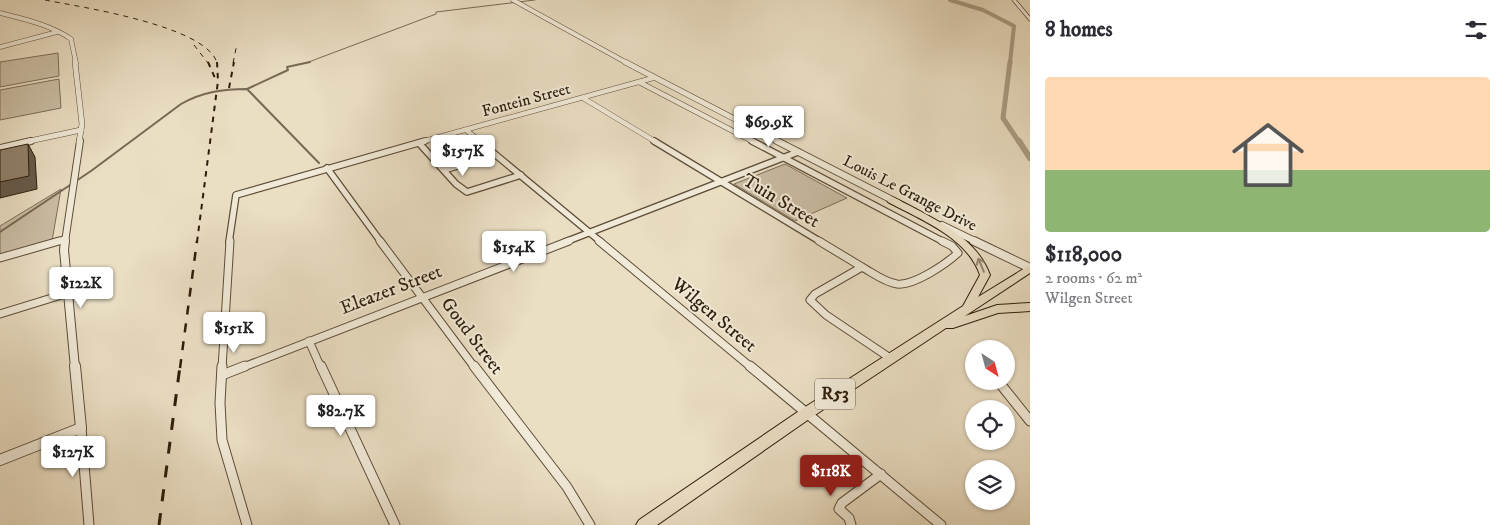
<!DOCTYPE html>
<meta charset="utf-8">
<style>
body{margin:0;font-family:"IM FELL DW Pica",serif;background:#f2f2f3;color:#2b2b33;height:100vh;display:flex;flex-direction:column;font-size:19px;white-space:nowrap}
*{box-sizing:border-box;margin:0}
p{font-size:16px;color:#7c7c81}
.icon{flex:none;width:28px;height:28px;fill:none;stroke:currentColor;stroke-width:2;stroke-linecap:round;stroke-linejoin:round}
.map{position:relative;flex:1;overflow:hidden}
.panel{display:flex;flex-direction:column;background:#fff;width:475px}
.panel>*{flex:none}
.needle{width:32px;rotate:144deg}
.tools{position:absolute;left:965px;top:340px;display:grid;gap:10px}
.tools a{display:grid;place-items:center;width:50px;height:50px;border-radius:50%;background:#fff;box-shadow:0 1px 4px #0004;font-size:25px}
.price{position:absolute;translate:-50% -42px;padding:0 11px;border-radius:5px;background:#fff;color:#222;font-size:16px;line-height:32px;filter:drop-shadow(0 1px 2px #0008)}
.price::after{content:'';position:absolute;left:50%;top:30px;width:15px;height:11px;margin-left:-8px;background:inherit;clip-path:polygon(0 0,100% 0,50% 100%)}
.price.selected{background:#8f2418;color:#fff}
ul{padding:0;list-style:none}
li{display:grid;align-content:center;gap:10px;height:265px;padding:0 15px}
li+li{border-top:1px solid #e1e1e2}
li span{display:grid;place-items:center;height:155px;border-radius:5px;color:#555}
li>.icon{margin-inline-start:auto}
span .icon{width:90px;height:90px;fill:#fffc;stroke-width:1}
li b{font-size:21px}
h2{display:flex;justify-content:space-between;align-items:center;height:60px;padding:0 15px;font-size:21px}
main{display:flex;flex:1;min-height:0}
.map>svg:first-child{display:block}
.green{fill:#cabda4;stroke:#7c6d58}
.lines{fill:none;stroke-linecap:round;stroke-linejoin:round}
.stream-far1{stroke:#786954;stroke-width:1}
.stream{stroke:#786954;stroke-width:2}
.canal-far2{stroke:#aa9c84;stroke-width:4}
.canal-far1{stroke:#aa9c84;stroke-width:5}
.canal{stroke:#aa9c84;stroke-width:6}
.minor-far4-casing{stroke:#5d4d39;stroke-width:4.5}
.minor-far3-casing{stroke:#5d4d39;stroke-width:5.5}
.minor-far2-casing{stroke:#5d4d39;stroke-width:8}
.minor-far1-casing{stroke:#5d4d39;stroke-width:9}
.minor-casing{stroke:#5d4d39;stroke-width:11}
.tertiary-far4-casing{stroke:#5d4d39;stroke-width:5}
.tertiary-far3-casing{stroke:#5d4d39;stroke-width:6}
.tertiary-far2-casing{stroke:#5d4d39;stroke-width:8}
.tertiary-far1-casing{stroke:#5d4d39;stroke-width:10}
.tertiary-casing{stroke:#5d4d39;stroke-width:12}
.primary-casing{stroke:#2e1d0b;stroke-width:2}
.minor-far4{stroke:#f1ead8;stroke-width:3}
.minor-far3{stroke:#f1ead8;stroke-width:4.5}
.minor-far2{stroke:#f1ead8;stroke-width:5.5}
.minor-far1{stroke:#f1ead8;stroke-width:7}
.minor{stroke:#f1ead8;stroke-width:9}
.tertiary-far4{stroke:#f1ead8;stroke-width:4}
.tertiary-far3{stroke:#f1ead8;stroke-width:5}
.tertiary-far2{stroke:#f1ead8;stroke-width:6}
.tertiary-far1{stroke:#f1ead8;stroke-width:8}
.tertiary{stroke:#f1ead8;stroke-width:10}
.primary{fill:#eadec3;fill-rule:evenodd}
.rail-far3{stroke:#2e1d0b;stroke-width:1;stroke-dasharray:5 5;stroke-linecap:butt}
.rail-far2{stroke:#2e1d0b;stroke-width:2;stroke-dasharray:5.5 5.5;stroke-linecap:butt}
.rail-far1{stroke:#2e1d0b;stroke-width:2.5;stroke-dasharray:9 9;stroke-linecap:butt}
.rail{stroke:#2e1d0b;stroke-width:3;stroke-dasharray:12 12;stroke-linecap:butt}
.shaded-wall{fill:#655a4b;stroke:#2e1d0b}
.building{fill:#90816b;stroke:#2e1d0b}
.oneway{stroke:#958770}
.labels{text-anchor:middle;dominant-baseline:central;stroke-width:4;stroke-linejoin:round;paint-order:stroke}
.far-street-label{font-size:16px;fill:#2e1d0b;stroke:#f1ead8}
.shield{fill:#f1ead8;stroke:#685a48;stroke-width:1}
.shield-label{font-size:18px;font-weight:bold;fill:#2e1d0b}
.street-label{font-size:19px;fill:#2e1d0b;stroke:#f1ead8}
</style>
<main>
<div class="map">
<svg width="1030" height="525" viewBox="0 0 1030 525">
<rect width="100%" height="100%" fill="#eadec3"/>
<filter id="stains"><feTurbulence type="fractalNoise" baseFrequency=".004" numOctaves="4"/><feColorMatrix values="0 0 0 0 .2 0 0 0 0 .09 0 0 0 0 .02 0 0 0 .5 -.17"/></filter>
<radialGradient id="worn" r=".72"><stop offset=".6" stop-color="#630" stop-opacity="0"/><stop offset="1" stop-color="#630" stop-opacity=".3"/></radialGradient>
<g class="green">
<path d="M58,53L59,76L0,87V62Z"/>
<path d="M59,79L61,108L0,120V90Z"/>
<path d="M785,164L847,198L795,221L734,184Z"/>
<path d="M61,189L52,241L0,256V226Z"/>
</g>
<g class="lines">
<path class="stream-far1" d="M306,63L436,14V12L535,0"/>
<g class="stream">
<path d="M247,89L288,70L287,67L310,62"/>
<path d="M0,232L91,171L181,104C202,92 223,89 247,89L319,163"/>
</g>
<path class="canal-far2" d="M950,0L983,10L1014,26L1010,63"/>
<path class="canal-far1" d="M1010,62L1003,118L1019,142"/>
<path class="canal" d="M1019,141L1030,158"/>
<defs>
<path id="minor-far4" d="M1014,0L1030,19"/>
<g id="minor-far3">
<path d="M639,82L754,142"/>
<path d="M583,98L656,142"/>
<path d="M466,130L481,142"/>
<path d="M421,142L653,78"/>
</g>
<g id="minor-far2">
<path d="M479,141L601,242"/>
<path d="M654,141L821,242"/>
<path d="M752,141L944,242"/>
<path d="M419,143L456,184L467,192L521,175"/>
<path d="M327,168L381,242"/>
<path d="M444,170L483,158"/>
<path d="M55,242L65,239"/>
<path d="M229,242L236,195L425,141"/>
<path d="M565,242L798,152"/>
</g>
<g id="minor-far1">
<path d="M380,241L475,368"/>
<path d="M599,241L752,368"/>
<path d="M819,241L862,267L815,294L810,300L826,315L890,358"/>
<path d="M0,258L59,241"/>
<path d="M862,267C873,273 884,282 897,284C914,286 946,264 958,253L952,246L942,241"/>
<path d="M0,314L68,293"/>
<path d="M309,341L321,368"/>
<path d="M222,368L230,241"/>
<path d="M241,368L569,241"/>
</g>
<g id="minor">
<path d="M222,366L220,403L222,440L247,525"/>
<path d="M321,366L395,525"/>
<path d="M474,366L567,487L590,525"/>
<path d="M750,366L941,525"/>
<path d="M222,375L245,366"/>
<path d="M998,381L1030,421"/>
<path d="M81,428L89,525"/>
<path d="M851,525L849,518L839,509L842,503L881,474"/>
</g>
<g id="tertiary-far4">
<path d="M513,0L627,63"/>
<path d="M0,13C24,19 51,25 71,39L76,63"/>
<path d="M0,47L57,32"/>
</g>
<g id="tertiary-far3">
<path d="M75,62L82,124L79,142"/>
<path d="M625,62L779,142"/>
<path d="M25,142L81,130"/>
</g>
<g id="tertiary-far2">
<path d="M777,141L898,203"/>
<path d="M0,148L31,141"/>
<path d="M942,225L977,242"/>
<path d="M65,242L80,141"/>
</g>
<g id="tertiary-far1">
<path d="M65,241L64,250L75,368"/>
<path d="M974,241L1030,268"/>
</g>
<path id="tertiary" d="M0,460L81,428L75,366"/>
<path id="primary" d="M891,197C900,200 908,205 916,209C946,225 978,242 990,275L978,297L1030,265V273L965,316L997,305L1030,303V311L998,313L953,328H946L812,417L657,525H636L639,520L802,409L963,306L980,275C967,237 921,220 888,202L887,200Z"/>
</defs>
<use href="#minor-far4" class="minor-far4-casing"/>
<use href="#minor-far3" class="minor-far3-casing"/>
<use href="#minor-far2" class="minor-far2-casing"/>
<use href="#minor-far1" class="minor-far1-casing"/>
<use href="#minor" class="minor-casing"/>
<use href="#tertiary-far4" class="tertiary-far4-casing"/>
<use href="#tertiary-far3" class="tertiary-far3-casing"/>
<use href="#tertiary-far2" class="tertiary-far2-casing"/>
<use href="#tertiary-far1" class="tertiary-far1-casing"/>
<use href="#tertiary" class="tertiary-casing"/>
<use href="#primary" class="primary-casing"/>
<use href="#minor-far4" class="minor-far4"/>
<use href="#minor-far3" class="minor-far3"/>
<use href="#minor-far2" class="minor-far2"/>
<use href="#minor-far1" class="minor-far1"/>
<use href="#minor" class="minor"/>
<use href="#tertiary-far4" class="tertiary-far4"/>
<use href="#tertiary-far3" class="tertiary-far3"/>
<use href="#tertiary-far2" class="tertiary-far2"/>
<use href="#tertiary-far1" class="tertiary-far1"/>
<use href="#tertiary" class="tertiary"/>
<use href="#primary" class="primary"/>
<g class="rail-far3">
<path d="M45,0C81,7 207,26 217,63"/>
<path d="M194,45L208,63"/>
<path d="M233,63L237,44"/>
</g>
<g class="rail-far2">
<path d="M208,62L215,78"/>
<path d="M229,88L234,62"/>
<path d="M197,242L218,81L217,62"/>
</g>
<path class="rail-far1" d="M180,368L197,241"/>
<path class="rail" d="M159,525L180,366"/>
</g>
<path class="shaded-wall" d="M28,144L35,157L37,189L0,198V182Z"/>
<path class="building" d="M28,144L29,176L0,182V150Z"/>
<defs><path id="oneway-shaft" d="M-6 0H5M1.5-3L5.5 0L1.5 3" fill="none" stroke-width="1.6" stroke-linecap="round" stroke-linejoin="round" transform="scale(1.25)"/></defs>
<use class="oneway" href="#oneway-shaft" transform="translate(981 265) rotate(-113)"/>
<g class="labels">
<g class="far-street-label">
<text transform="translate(526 100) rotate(-15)">Fontein Street</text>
<text transform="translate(910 193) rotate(27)">Louis Le Grange Drive</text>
</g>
<rect class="shield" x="815" y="378.5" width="40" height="31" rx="4"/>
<g class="shield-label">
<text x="835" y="394">R53</text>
</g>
<g class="street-label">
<text transform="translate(781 201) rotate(31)">Tuin Street</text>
<text transform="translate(391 290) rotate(-21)">Eleazer Street</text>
<text transform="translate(714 315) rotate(40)">Wilgen Street</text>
<text transform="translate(472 336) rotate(53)">Goud Street</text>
</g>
</g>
<rect width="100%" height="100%" filter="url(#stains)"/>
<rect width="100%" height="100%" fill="url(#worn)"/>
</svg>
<div class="tools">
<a><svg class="needle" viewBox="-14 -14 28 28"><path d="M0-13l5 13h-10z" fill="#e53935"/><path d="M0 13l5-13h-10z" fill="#7c7c81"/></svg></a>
<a><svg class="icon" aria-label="locate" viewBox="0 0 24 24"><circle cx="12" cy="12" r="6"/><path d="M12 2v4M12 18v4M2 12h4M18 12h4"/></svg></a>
<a><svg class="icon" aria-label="layers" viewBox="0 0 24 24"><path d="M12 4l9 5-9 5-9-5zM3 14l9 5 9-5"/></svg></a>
</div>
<b class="price" style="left:769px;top:148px">$69.9K</b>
<b class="price" style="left:463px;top:177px">$157K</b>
<b class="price" style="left:514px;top:273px">$154K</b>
<b class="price" style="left:81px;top:309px">$122K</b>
<b class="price" style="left:234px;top:354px">$151K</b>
<b class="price" style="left:341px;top:437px">$82.7K</b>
<b class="price" style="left:73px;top:478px">$127K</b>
<b class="price selected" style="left:831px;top:497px">$118K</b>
</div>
<section class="panel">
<h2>8 homes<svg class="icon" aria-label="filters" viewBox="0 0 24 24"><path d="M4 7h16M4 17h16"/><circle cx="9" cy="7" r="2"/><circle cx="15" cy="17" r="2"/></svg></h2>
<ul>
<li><span style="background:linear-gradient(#ffd9b3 60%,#8fb573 0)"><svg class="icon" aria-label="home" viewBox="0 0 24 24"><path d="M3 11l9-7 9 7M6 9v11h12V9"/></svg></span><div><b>$118,000</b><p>2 rooms · 62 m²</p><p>Wilgen Street</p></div></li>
</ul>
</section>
</main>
